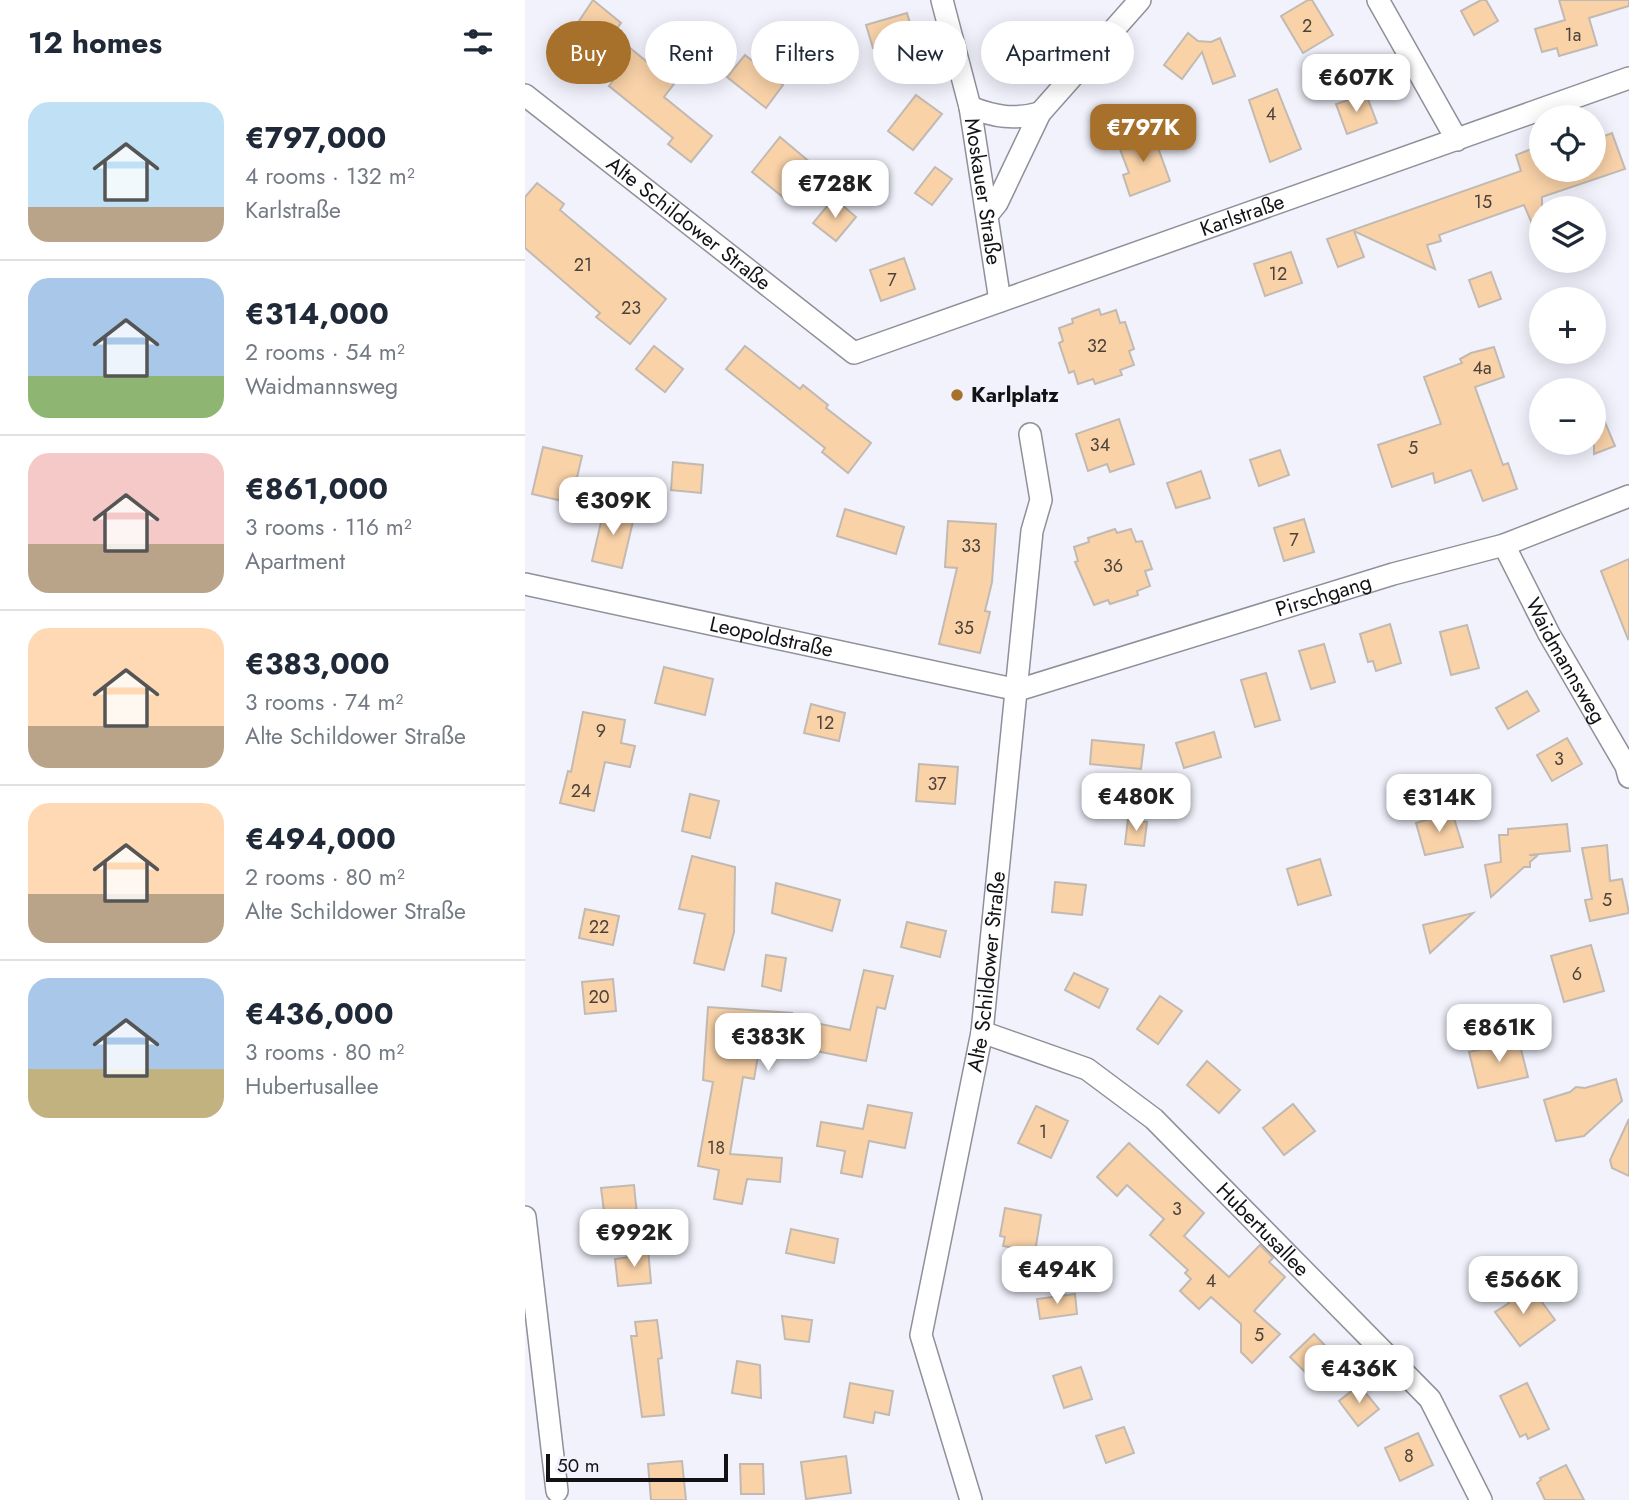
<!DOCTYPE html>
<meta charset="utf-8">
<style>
body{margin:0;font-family:Jost,sans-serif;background:#f6f6f7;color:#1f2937;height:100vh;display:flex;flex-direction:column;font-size:26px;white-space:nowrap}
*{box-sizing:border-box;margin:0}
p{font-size:23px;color:#747a83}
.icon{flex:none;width:38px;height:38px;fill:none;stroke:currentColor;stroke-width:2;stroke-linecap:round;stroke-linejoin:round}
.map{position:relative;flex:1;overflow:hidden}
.details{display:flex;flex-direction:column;background:#fff;width:525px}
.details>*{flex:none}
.banner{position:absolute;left:21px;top:21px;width:665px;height:63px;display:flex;gap:14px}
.buttons{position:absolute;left:1004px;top:105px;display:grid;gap:14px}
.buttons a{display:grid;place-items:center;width:77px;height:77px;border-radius:50%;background:#fff;box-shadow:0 4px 18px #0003;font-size:35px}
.scale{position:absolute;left:21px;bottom:18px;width:182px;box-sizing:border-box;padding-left:7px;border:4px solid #121216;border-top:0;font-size:19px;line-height:24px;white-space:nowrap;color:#121216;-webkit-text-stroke:5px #f1f2fc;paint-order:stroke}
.price{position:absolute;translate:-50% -60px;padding:0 16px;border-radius:14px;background:#fff;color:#222;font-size:23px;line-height:46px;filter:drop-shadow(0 2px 4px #0008)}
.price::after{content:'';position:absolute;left:50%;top:42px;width:21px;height:16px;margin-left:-10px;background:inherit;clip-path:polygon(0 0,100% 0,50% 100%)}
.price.on{background:#a7702b;color:#fff}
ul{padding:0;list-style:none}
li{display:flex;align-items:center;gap:21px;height:175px;padding:0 28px}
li+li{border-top:2px solid #e0e1e3}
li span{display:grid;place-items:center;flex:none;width:196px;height:140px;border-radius:21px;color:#555}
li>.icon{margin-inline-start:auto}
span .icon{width:84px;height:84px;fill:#fffc;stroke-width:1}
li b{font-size:30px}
h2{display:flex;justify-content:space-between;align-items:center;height:84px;padding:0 28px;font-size:30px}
.tag{padding:0 24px;border-radius:32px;background:#fff;box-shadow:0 4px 18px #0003;font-size:24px;line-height:63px}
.tag.on{background:#a7702b;color:#fff}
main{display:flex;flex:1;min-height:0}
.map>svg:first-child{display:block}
.building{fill:#f9d2a8;stroke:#c2bab2;stroke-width:2}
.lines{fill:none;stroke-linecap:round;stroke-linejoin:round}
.street-casing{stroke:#8f9099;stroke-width:24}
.street{stroke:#fff;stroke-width:21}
.poi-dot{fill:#a7702b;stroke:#f1f2fc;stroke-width:2.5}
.labels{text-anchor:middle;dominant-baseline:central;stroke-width:5;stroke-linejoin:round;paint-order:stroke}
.number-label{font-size:18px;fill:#4c423a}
.street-label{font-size:21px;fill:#121216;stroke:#f1f2fc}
.poi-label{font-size:21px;font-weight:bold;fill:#121216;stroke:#f1f2fc;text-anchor:start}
</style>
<main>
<section class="details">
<h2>12 homes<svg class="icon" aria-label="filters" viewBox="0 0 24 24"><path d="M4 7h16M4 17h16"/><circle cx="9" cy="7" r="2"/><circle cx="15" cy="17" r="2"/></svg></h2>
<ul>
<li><span style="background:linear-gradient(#bfe0f5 75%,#b9a48a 0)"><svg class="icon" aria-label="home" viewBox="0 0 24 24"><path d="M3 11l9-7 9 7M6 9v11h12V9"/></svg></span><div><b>€797,000</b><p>4 rooms · 132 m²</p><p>Karlstraße</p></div></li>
<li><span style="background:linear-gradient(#a9c7e8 70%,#8fb573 0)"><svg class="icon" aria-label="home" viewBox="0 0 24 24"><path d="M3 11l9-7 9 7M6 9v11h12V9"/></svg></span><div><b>€314,000</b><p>2 rooms · 54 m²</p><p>Waidmannsweg</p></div></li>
<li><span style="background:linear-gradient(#f6c9c9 65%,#b9a48a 0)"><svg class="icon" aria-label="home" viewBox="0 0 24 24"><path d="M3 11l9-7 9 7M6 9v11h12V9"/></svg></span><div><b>€861,000</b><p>3 rooms · 116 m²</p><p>Apartment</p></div></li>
<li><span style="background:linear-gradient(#ffd9b3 70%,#b9a48a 0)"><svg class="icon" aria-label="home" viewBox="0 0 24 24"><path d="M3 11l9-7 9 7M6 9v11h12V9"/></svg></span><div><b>€383,000</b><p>3 rooms · 74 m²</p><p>Alte Schildower Straße</p></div></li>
<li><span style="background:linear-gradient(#ffd9b3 65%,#b9a48a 0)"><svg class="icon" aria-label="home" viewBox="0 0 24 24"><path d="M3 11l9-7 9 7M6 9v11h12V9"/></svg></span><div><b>€494,000</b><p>2 rooms · 80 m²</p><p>Alte Schildower Straße</p></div></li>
<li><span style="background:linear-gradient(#a9c7e8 65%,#c2b280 0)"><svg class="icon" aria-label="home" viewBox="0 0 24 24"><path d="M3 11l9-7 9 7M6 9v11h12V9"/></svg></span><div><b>€436,000</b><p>3 rooms · 80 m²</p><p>Hubertusallee</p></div></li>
</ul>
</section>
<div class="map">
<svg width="1104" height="1500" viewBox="0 0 1104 1500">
<rect width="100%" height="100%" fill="#f1f2fc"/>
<g class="building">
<path d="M68,0L96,23L88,34L149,84L139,97L187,136L166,162L143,144L148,138L84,86L94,73L46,33Z"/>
<path d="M783,0H787L808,35L778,53L756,16Z"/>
<path d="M956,0H961L973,21L949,35L936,11Z"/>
<path d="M1034,0H1104V6L1064,18L1072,45L1034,56L1032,48L1017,52L1010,29L1040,20Z"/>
<path d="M382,13L389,36L348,48L341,25Z"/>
<path d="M663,33L673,41L686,42L695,38L710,76L688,84L677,52L657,79L639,65Z"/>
<path d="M220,55L258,85L241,108L202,77Z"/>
<path d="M752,89L776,149L745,162L724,100Z"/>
<path d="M841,94L852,123L822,134L811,104Z"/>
<path d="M391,95L417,114L388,150L363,131Z"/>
<path d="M627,131L645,181L605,196L598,175L604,173L593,144Z"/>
<path d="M1087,133L1100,169L1017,197V247L999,205L914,235L916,241L902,245L910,269L829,231L839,257L813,267L802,239L996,171L991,155L1009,148L1017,170H1069V140Z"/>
<path d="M255,137L287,164L259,198L227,172Z"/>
<path d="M410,167L427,179L407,205L390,193Z"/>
<path d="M12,183L39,204L35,210L141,299L105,344L71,317L75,313L0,248V197Z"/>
<path d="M309,198L331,217L311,241L288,223Z"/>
<path d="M766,252L777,283L740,296L729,264Z"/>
<path d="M379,258L390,289L356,301L345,270Z"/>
<path d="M966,272L976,299L954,307L944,280Z"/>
<path d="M574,309L576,315L591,310L595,323L600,322L609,349L604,351L609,365L595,370L597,375L570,384L568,379L553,384L549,371L544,373L534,343L538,341L534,328L548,323L547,319Z"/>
<path d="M129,346L158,369L140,392L111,369Z"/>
<path d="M220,346L275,389L278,385L303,405L301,408L346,443L323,473L297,452L300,448L201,369Z"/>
<path d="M969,347L979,377L950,387L978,465L983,463L992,489L958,501L946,470L910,483L908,473L867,487L853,445L916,424L899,377L937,363L935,359L946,353Z"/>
<path d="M1069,396L1090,446L1069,454Z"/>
<path d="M594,419L609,464L585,472L582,464L563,471L551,434Z"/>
<path d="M18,447L57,456L46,503L7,494Z"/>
<path d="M755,450L764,475L734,486L725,460Z"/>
<path d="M148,462L178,465L176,493L146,490Z"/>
<path d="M676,471L685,498L651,508L642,483Z"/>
<path d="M80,505L110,513L97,568L67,561Z"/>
<path d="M320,509L379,527L371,554L312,536Z"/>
<path d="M779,519L789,552L759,561L749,528Z"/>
<path d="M423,521L471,524L467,582L460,611L465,612L455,653L414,644L432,568L420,567Z"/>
<path d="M590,529L592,533L606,529L611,542L617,541L627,569L620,571L625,586L612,591L613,595L585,604L583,600L569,605L550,562L553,561L549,547L564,542L563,538Z"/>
<path d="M1104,559V638L1103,639L1076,571Z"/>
<path d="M865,624L876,663L851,671L848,661L843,662L835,634Z"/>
<path d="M942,625L954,668L926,675L915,632Z"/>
<path d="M799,644L810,682L786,689L774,651Z"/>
<path d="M139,667L188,679L180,715L130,703Z"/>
<path d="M741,673L755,720L730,727L716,680Z"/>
<path d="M1002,691L1014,711L983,729L971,708Z"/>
<path d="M286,704L320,713L314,741L279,733Z"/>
<path d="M58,712L100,720L96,743L110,746L105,767L80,762L69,811L35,803L43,771L46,772Z"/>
<path d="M689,732L696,757L659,768L651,743Z"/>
<path d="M1042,738L1057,764L1027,781L1012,755Z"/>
<path d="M567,740L619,745L616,769L565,764Z"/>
<path d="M394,764L433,767L430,804L391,801Z"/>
<path d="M165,794L194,801L185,838L157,831Z"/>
<path d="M927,812L938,847L900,855L891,823Z"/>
<path d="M603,819L622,822L619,846L600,844Z"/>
<path d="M1042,824L1045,851L1004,855H1013L1005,862V867H999L966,897L960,865L976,862L974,835H983V829Z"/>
<path d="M1082,845L1085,881L1097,879L1104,913L1065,921L1060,900L1067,899L1057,848Z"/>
<path d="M167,856L210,867L209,932L199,970L169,963L180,914L154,909Z"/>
<path d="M795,859L806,895L773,905L762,869Z"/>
<path d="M530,882L561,885L557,915L527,912Z"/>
<path d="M251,883L315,900L307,931L247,913Z"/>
<path d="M60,909L94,916L88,945L54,938Z"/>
<path d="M948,913L905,953L898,925Z"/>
<path d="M382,922L421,931L415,957L376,947Z"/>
<path d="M1066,945L1079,991L1039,1002L1026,956Z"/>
<path d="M241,955L261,958L256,991L237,986Z"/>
<path d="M339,970L368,976L360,1009L352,1007L341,1061L261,1045L260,1050L235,1045L229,1079L218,1077L205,1154L257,1158L255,1182L222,1179L217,1204L189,1199L194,1170L173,1166L188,1082L178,1080L183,1007L267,1013L266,1018L325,1030Z"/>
<path d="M549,973L583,989L574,1008L540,990Z"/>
<path d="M88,979L91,1011L60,1014L57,982Z"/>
<path d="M635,996L657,1011L633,1044L612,1029Z"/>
<path d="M994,1041L1003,1077L953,1088L944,1052Z"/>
<path d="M682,1061L715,1090L694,1113L662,1085Z"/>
<path d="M1091,1079L1097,1101L1059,1136L1031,1141L1019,1100L1045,1092L1051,1087L1060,1088Z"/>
<path d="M768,1104L790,1131L759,1155L738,1128Z"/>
<path d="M343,1105L387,1113L380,1148L344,1141L337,1177L316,1173L320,1151L292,1146L296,1122L338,1129Z"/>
<path d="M511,1106L543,1121L526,1158L493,1143Z"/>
<path d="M1104,1119V1176L1087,1168L1085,1160Z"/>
<path d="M604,1143L679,1213L659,1236L704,1277L735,1245L748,1258L744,1262L760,1277L729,1311L755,1334L727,1363L716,1352V1324L686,1297L674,1309L655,1291L666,1279L660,1273L663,1270L625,1235L639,1219L602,1185L592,1196L572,1177Z"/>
<path d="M109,1185L112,1215L80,1219L76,1188Z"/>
<path d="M480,1208L516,1215L510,1252L478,1246L480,1237L475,1236Z"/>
<path d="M266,1229L313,1239L309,1263L261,1253Z"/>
<path d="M123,1249L126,1283L93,1286L90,1259L104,1257L103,1251Z"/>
<path d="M970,1284L1017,1302L1030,1320L995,1346L970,1312L984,1303Z"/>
<path d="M550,1294L552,1314L515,1319L512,1299Z"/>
<path d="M257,1316L287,1320L284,1342L260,1339Z"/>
<path d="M132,1320L137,1358L133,1359L139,1415L117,1417L106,1336H112L110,1322Z"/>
<path d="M789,1334L810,1356L787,1379L765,1357Z"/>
<path d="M212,1361L235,1365L236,1398L207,1393Z"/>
<path d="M556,1367L567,1399L539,1408L528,1376Z"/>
<path d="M325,1383L368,1391L364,1415L350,1412L348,1423L319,1417Z"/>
<path d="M1002,1383L1024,1429L1003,1439L1001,1434L995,1437L975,1396Z"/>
<path d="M834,1385L854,1409L833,1426L814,1401Z"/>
<path d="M599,1427L609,1453L581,1463L571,1436Z"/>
<path d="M893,1433L908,1465L875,1481L860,1448Z"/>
<path d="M321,1456L326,1493L281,1499L276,1462Z"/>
<path d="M157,1461L161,1500H126L123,1464Z"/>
<path d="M215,1464H238L239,1494H216Z"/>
<path d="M1041,1465L1059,1500H1020L1012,1483L1016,1480L1015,1478Z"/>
</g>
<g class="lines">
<defs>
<g id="street">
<path id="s1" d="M417,0L445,107L475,301"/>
<path d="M853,0L932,140"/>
<path id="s2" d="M0,95L329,353L1104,78"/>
<path d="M445,107C470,117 489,120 515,113"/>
<path d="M463,214L472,203L515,113L615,0"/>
<path id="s3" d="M979,545L1024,634L1101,766L1104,777"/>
<path id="s4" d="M0,584L493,690L868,574L979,545L1104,496"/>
<path id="s5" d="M457,1032L562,1069L629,1119L905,1399L956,1500"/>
<path d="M0,1217L32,1491"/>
<path id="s6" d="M446,1500L396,1335L457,1032L507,531L516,500L505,434"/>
</g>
</defs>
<use href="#street" class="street-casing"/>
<use href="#street" class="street"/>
</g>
<circle class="poi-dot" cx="432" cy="395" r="7"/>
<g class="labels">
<g class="number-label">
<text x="782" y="26">2</text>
<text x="1048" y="35">1a</text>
<text x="746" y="114">4</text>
<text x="958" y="202">15</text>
<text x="58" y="265">21</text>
<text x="753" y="274">12</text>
<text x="367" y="280">7</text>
<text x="106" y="308">23</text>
<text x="572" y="346">32</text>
<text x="957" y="368">4a</text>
<text x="575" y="445">34</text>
<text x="888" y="448">5</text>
<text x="769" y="540">7</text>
<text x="446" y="546">33</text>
<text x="588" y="566">36</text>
<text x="439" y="628">35</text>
<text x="300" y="723">12</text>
<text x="76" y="731">9</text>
<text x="1034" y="759">3</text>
<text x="412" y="784">37</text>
<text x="56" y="791">24</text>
<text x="1082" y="900">5</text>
<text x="74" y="927">22</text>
<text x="1052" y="974">6</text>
<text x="74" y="997">20</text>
<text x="518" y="1132">1</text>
<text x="191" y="1148">18</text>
<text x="652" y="1209">3</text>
<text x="686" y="1281">4</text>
<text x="734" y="1335">5</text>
<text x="884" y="1456">8</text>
</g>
<g class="street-label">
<text stroke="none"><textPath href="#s1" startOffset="196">Moskauer Straße</textPath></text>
<text stroke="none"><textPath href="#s2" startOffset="830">Karlstraße</textPath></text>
<text stroke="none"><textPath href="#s2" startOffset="208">Alte Schildower Straße</textPath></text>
<text stroke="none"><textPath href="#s4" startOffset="824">Pirschgang</textPath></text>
<text stroke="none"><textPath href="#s4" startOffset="252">Leopoldstraße</textPath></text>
<text stroke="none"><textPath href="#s3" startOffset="131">Waidmannsweg</textPath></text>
<text stroke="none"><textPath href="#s6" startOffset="542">Alte Schildower Straße</textPath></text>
<text stroke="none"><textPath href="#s5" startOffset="350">Hubertusallee</textPath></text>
</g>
<g class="poi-label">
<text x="446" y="395">Karlplatz</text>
</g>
</g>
</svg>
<div class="buttons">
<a><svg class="icon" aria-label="locate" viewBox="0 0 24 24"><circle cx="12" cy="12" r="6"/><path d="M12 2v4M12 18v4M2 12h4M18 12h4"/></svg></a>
<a><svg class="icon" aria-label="layers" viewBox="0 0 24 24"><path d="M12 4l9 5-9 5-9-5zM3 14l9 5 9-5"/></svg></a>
<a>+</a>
<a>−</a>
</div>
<div class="scale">50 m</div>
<b class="price" style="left:831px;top:114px">€607K</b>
<b class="price on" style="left:618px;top:164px">€797K</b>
<b class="price" style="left:310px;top:220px">€728K</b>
<b class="price" style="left:88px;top:537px">€309K</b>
<b class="price" style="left:611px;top:833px">€480K</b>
<b class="price" style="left:914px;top:834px">€314K</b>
<b class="price" style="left:974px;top:1064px">€861K</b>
<b class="price" style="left:243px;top:1073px">€383K</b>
<b class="price" style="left:109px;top:1269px">€992K</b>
<b class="price" style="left:532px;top:1306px">€494K</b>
<b class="price" style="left:998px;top:1316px">€566K</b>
<b class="price" style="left:834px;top:1405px">€436K</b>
<div class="banner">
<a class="tag on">Buy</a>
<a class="tag">Rent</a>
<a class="tag">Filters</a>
<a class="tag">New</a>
<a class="tag">Apartment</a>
</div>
</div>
</main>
